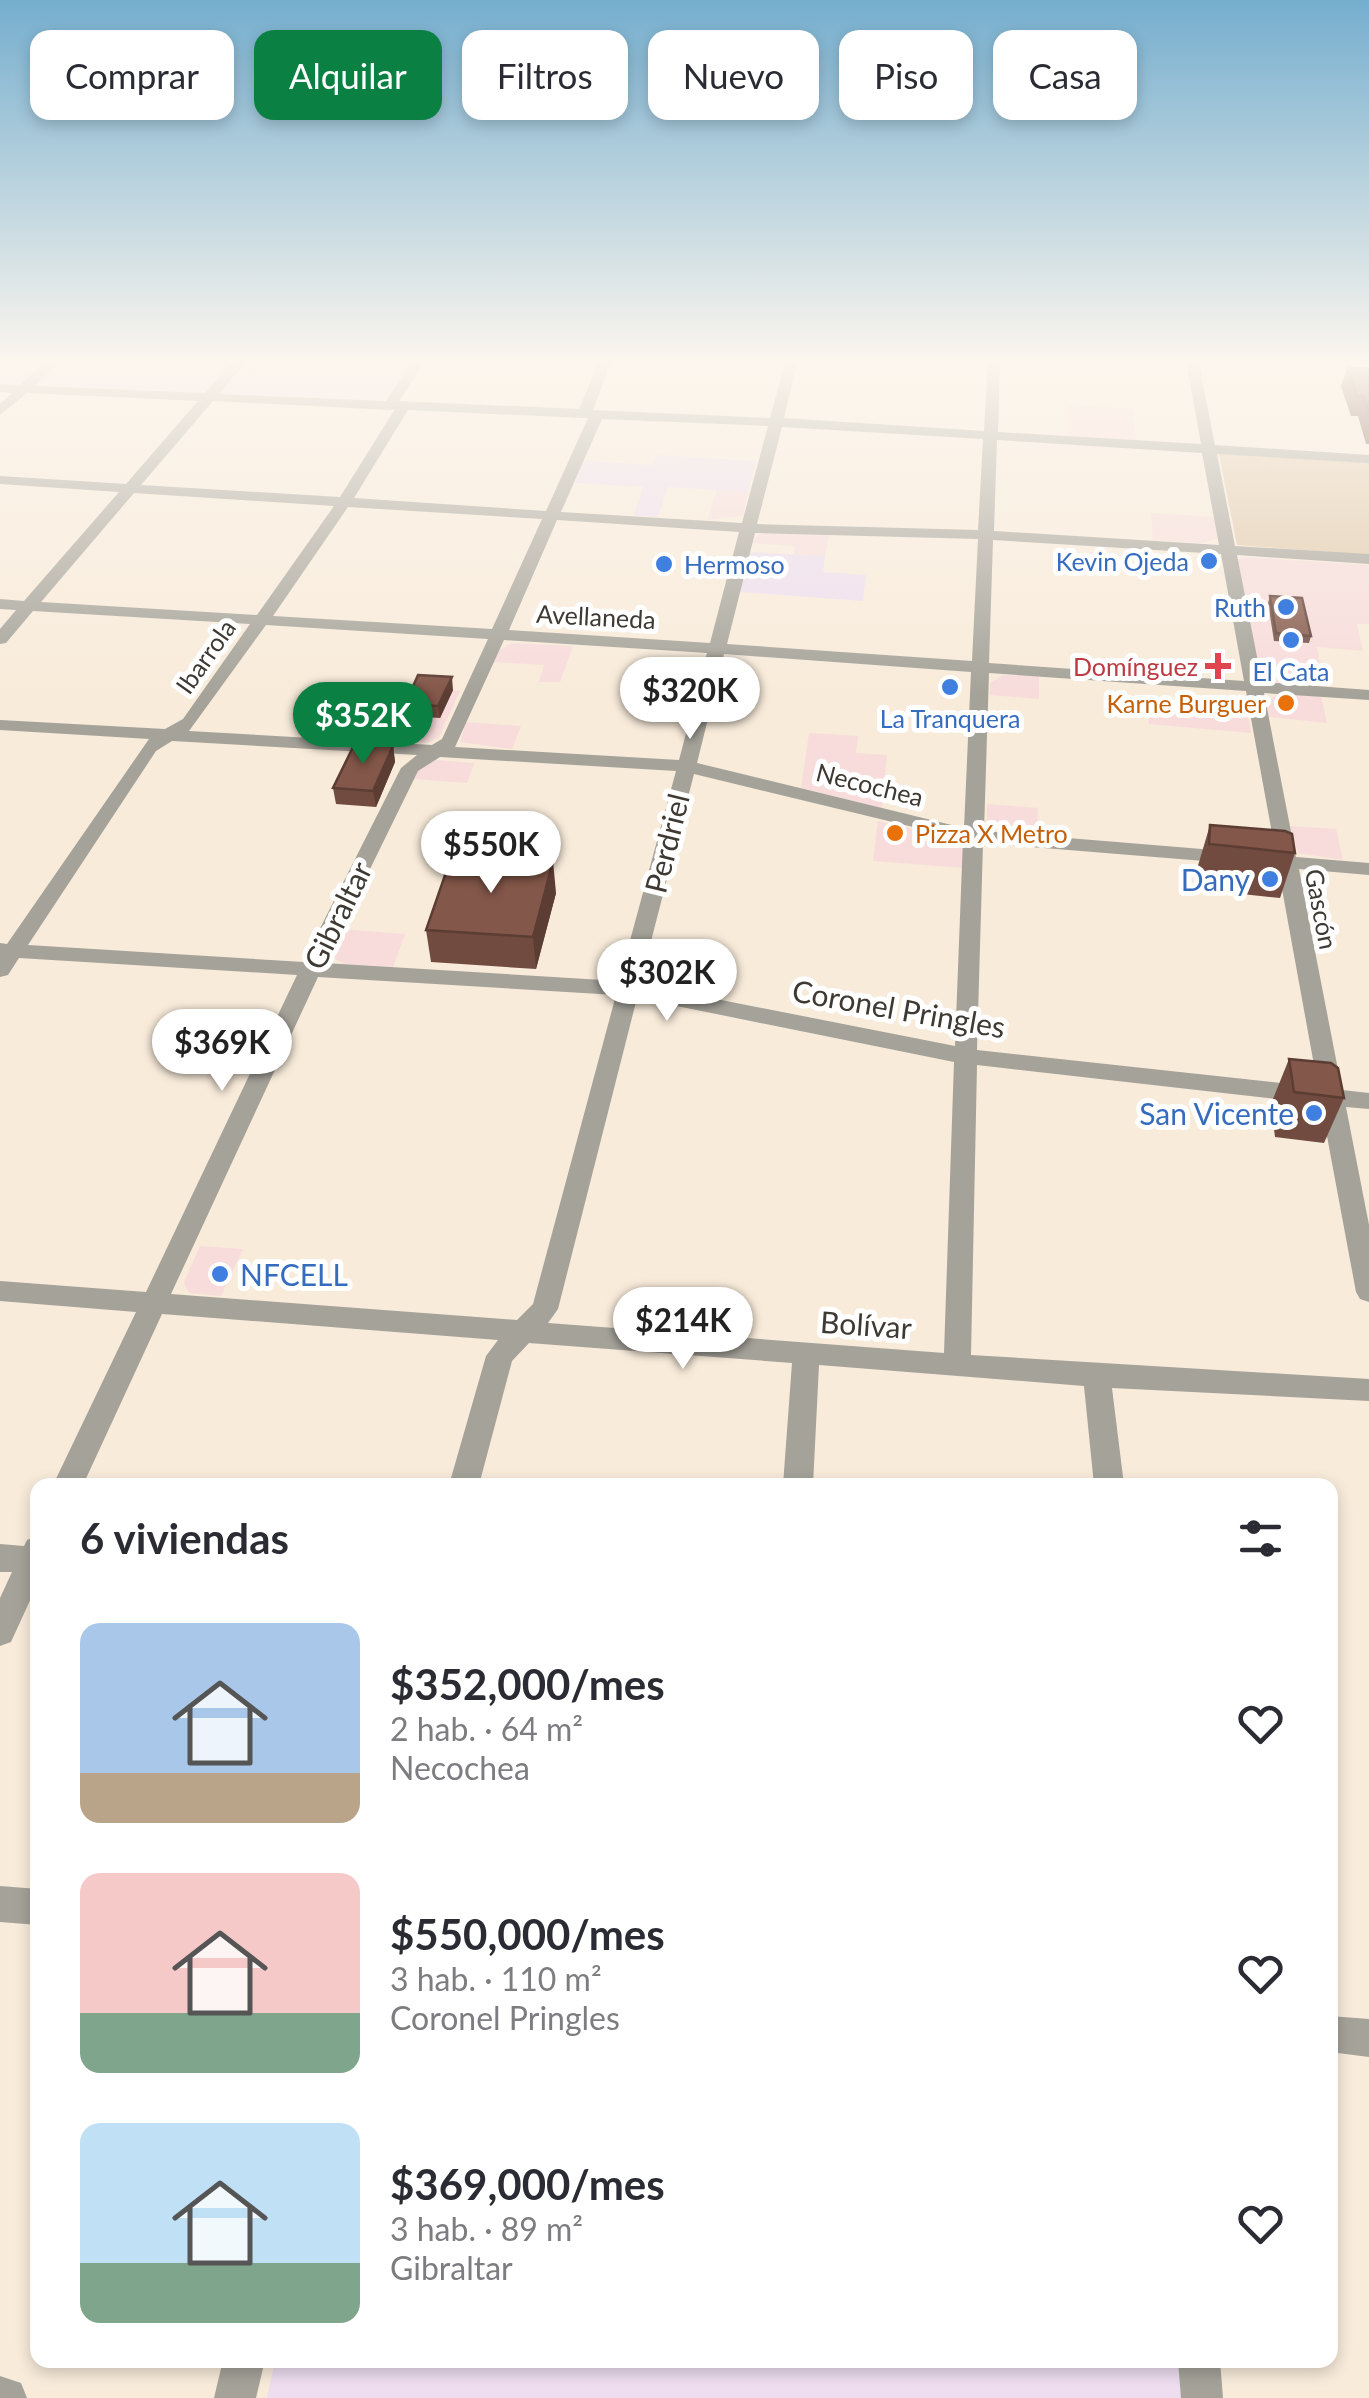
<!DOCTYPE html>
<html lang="es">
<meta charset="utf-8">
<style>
body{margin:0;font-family:Lato,sans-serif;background:#f7f7f7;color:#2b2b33;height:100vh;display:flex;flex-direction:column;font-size:38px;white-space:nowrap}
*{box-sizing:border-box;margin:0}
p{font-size:32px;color:#7c7c81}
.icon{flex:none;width:55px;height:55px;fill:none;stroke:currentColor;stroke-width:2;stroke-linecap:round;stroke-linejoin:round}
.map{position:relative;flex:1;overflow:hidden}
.sheet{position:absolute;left:30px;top:1478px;width:1308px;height:890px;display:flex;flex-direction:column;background:#fff;border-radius:20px;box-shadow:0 5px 15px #0003}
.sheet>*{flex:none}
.banner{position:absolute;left:30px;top:30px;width:1310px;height:90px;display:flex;gap:20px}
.price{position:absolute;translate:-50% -85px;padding:0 22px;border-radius:35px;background:#fff;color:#222;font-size:32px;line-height:65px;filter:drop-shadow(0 2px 5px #0008)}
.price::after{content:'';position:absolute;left:50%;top:60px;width:30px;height:22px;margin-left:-15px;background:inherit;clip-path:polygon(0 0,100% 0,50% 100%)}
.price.on{background:#0b8043;color:#fff}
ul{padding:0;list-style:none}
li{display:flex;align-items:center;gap:30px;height:250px;padding:0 50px}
li span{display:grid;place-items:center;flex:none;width:280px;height:200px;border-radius:20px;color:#555}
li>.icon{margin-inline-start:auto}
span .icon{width:120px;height:120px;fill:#fffc;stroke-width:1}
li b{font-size:42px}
h2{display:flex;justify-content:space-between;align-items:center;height:120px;padding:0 50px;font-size:42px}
.pill{padding:0 35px;border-radius:20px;background:#fff;box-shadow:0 5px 15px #0003;font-size:35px;line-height:90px}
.pill.on{background:#0b8043;color:#fff}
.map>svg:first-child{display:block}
.commercial{fill:#f7dcdb}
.industrial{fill:#edddef}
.green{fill:#dfc8aa}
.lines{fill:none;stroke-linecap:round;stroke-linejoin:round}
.minor{fill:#a4a299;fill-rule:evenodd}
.wall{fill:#714b3f}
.shaded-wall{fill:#5c3d33}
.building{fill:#835749;stroke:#5c3d33;stroke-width:2.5}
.shop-dot{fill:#3f7fe0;stroke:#fff;stroke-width:4}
.health-dot{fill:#e0444e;stroke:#fff;stroke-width:4}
.food-dot{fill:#e8710a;stroke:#fff;stroke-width:4}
.labels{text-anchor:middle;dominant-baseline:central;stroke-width:10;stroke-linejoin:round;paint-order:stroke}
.far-shop-label{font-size:25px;fill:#366cbe;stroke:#fff;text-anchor:end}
.far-street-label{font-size:25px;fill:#3e3933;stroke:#fff}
.far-health-label{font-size:25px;fill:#be3a42;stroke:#fff;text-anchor:end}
.far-food-label{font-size:25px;fill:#c56008;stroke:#fff;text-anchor:end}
.street-label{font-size:30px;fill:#3e3933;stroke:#fff}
.shop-label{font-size:30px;fill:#366cbe;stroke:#fff;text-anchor:end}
</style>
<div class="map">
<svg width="1369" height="2398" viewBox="0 0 1369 2398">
<rect width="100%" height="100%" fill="#f8ebda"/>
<g class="commercial">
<path d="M1067,405L1133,409L1136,440L1068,436Z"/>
<path d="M717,490L748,492L743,516L707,520Z"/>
<path d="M1151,513L1215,517L1217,538L1203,543L1153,540Z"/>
<path d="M766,533L829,534L825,556L794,554L795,546L752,543L758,535Z"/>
<path d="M1244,557L1369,565V624H1357L1363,651L1317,647L1320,664H1312L1316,686L1279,683L1261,676L1236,560Z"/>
<path d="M512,643L573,646L560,682H539L544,665L494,662L499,650Z"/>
<path d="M1003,675L1039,676V699L990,695V683Z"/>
<path d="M353,683L460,691L439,737L427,743L321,737Z"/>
<path d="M1279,693L1321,695L1327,723L1269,717L1266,703Z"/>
<path d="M1148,708L1248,716L1251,733L1149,724Z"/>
<path d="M466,722L521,726L512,749L460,742Z"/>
<path d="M809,733L858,736L856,753L887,755L882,808L801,788Z"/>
<path d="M436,760L474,763L467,783L412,779L416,769Z"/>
<path d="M987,804L1038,808L1037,834L994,829L987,823Z"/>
<path d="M878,821L953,839L964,849V868L873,861Z"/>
<path d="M1290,826L1336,829L1343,860L1298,853Z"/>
<path d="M340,929L405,934L393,967L344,964L332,957Z"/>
<path d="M653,949L713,952L708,997L651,984L647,972Z"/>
<path d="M200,1246L243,1249L221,1296L190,1293L186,1288L184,1282Z"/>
</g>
<g class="industrial">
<path d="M0,360H416L392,395L370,401L0,384Z"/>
<path d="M656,455L756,461L748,492L668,487L658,517L634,515L643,487L574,483L584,461L652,465Z"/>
<path d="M749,552L825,556L823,572L866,575L863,601L740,592Z"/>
<path d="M275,2360H1181L1185,2398H267Z"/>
</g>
<path class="green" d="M1219,454L1369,461V555L1237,545Z"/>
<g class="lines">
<g class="minor">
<path d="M48,360H61L35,386L205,393L234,360H247L219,394L386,401L414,360H426L399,401L579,409L600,360H612L593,410L770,418L786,360H798L784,418L984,431L988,360H1000L998,432L1201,444L1186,360H1198L1215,445L1369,455V463L1217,454L1235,546L1369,554V564L1237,555L1262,682L1369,690V700L1264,693L1296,857L1369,863V875L1299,869L1342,1090L1369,1093V1109L1346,1107L1369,1225V1302L1360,1299L1356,1292L1321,1104L977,1065L971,1355L1369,1379V1401L1112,1388L1124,1485H1094L1084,1386L819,1365L813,1485H783L792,1363L529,1343L512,1361L479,1485H449L486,1356L498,1340L162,1314L83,1485H53L136,1312L0,1301V1281L146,1292L297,975L19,958L8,975L0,977V943L7,944L149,739L0,730V720L165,729L183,719L250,624L33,611L6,643L0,644V629L16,610L0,609V599L24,601L119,492L0,484V476L126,484L198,401L27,393L0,415V404L12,393L0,392V384L20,385ZM213,401L389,410L395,409L340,497L141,485ZM408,410L584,418H588L546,511L354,498ZM602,419L768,426L742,523L561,512ZM782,427L983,439L978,530L757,524ZM997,440L1202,453L1219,545L994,531ZM134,493L334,506L257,615L41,602ZM348,507L542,519L492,629L273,616ZM557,520L739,532L710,643L509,630ZM755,533L978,539L972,661L727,644ZM993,540L1221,554L1244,681L989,663ZM266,625L488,639L442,739L432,745L189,731ZM504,640L707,653L679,760L455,747ZM724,654L971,672L964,828L697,763ZM989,673L1246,691L1276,855L984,831ZM172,741L417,755L401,768L303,962L28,945L156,751ZM440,757L676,771L619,981L324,963L418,771ZM694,774L963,839L955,1046L640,984ZM983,843L1278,867L1318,1087L977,1050ZM318,977L616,995L533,1304L517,1320L171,1294ZM637,998L954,1062L944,1353L548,1323L558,1309Z"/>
<path d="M38,1536V1583L11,1642L0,1646V1598L12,1572H0V1544L24,1546L27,1540Z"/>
<path d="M0,1886L38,1889V1925L0,1922Z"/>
<path d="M1330,2016L1369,2019V2057L1330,2052Z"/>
<path d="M223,2360H265L256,2398H214Z"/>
<path d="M1178,2360H1220L1223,2398H1181Z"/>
<path d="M0,2376L21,2383L27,2398H0Z"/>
</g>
</g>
<g class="wall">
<path d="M1347,367L1369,369V444H1366L1358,416H1351L1341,386Z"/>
<path d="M1270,596L1311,636L1309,643L1274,641L1268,603Z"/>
<path d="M453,690L440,718L407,716L405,704Z"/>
<path d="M393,746L395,762L376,807L336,804L333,788Z"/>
<path d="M1210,825L1295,853L1280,898L1195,889L1197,869Z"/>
<path d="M556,893L536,969L431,962L426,930Z"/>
<path d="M1289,1059L1344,1098L1324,1143L1275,1137L1271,1104Z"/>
</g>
<g class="shaded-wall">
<path d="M452,677L453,690L440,718L438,706Z"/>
<path d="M393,746L395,762L376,807L373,791Z"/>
<path d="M553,861L556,893L536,969L533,937Z"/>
</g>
<g class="building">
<path d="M1347,367L1369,369V413L1364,397L1357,396Z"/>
<path d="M1270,596L1302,598L1311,636L1276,633Z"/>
<path d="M418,675L452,677L438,706L405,704Z"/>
<path d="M355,743L393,746L373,791L333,788Z"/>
<path d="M1210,825L1285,831L1292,834L1295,853L1209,844Z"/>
<path d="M452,855L553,861L533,937L426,930Z"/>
<path d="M1289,1059L1331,1063L1338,1068L1344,1098L1294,1092Z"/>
</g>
<linearGradient id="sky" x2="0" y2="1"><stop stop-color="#75aece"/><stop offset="0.52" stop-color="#fcf6ee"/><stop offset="1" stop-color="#fcf6ee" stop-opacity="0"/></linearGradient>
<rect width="1369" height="695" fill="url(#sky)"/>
<g class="shop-dot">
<circle cx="1209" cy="561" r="10"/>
<circle cx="664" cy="564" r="10"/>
<circle cx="1286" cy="607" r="10"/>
<circle cx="1291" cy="640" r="10"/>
<circle cx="950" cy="687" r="10"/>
<circle cx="1270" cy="879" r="10"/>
<circle cx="1314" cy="1113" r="10"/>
<circle cx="220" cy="1274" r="10"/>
</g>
<path class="health-dot" d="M1213 651h10v10h10v10h-10v10h-10v-10h-10v-10h10z"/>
<g class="food-dot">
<circle cx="1286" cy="703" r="10"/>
<circle cx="895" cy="833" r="10"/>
</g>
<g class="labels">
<g class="far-shop-label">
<text x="1189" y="561">Kevin Ojeda</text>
<text x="684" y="564" text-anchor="start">Hermoso</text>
<text x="1266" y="607">Ruth</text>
<text x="1291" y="671" text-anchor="middle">El Cata</text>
<text x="950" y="718" text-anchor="middle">La Tranquera</text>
</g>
<g class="far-street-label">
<text transform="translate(596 616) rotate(3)">Avellaneda</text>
<text transform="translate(205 656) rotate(-55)">Ibarrola</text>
<text transform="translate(870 784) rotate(14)">Necochea</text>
<text transform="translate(1322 909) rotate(79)">Gascón</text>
</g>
<g class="far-health-label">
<text x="1198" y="666">Domínguez</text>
</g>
<g class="far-food-label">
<text x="1266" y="703">Karne Burguer</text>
<text x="915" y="833" text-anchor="start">Pizza X Metro</text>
</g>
<g class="street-label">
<text transform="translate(666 843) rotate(-76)">Perdriel</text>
<text transform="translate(337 915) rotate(-64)">Gibraltar</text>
<text transform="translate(899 1008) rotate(10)">Coronel Pringles</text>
<text transform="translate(866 1324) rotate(4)">Bolívar</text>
</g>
<g class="shop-label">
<text x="1250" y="879">Dany</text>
<text x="1294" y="1113">San Vicente</text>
<text x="240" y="1274" text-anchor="start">NFCELL</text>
</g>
</g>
</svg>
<b class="price" style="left:690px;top:742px">$320K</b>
<b class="price on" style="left:363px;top:767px">$352K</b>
<b class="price" style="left:491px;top:896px">$550K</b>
<b class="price" style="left:667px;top:1024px">$302K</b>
<b class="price" style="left:222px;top:1094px">$369K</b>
<b class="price" style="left:683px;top:1372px">$214K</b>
<div class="banner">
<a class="pill">Comprar</a>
<a class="pill on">Alquilar</a>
<a class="pill">Filtros</a>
<a class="pill">Nuevo</a>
<a class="pill">Piso</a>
<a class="pill">Casa</a>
</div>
<section class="sheet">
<h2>6 viviendas<svg class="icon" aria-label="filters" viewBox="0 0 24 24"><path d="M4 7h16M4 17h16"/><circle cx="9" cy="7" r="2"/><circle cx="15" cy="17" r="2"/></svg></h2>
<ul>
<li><span style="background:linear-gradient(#a9c7e8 75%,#b9a48a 0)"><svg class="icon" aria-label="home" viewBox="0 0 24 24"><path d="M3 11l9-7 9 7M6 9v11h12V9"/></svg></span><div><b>$352,000/mes</b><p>2 hab. · 64 m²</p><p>Necochea</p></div><svg class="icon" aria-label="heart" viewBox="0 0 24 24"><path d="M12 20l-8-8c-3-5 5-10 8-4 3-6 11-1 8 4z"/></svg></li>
<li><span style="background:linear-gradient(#f6c9c9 70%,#7fa58c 0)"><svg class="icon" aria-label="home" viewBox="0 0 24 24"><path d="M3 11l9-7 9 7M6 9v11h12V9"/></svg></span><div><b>$550,000/mes</b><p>3 hab. · 110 m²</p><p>Coronel Pringles</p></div><svg class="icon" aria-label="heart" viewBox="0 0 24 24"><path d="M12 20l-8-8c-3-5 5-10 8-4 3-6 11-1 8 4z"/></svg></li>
<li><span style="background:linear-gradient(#bfe0f5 70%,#7fa58c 0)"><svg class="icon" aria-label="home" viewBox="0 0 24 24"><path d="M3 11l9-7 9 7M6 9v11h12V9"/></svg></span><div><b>$369,000/mes</b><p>3 hab. · 89 m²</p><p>Gibraltar</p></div><svg class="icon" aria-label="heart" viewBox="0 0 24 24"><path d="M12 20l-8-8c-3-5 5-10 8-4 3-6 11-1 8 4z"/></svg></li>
</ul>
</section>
</div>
